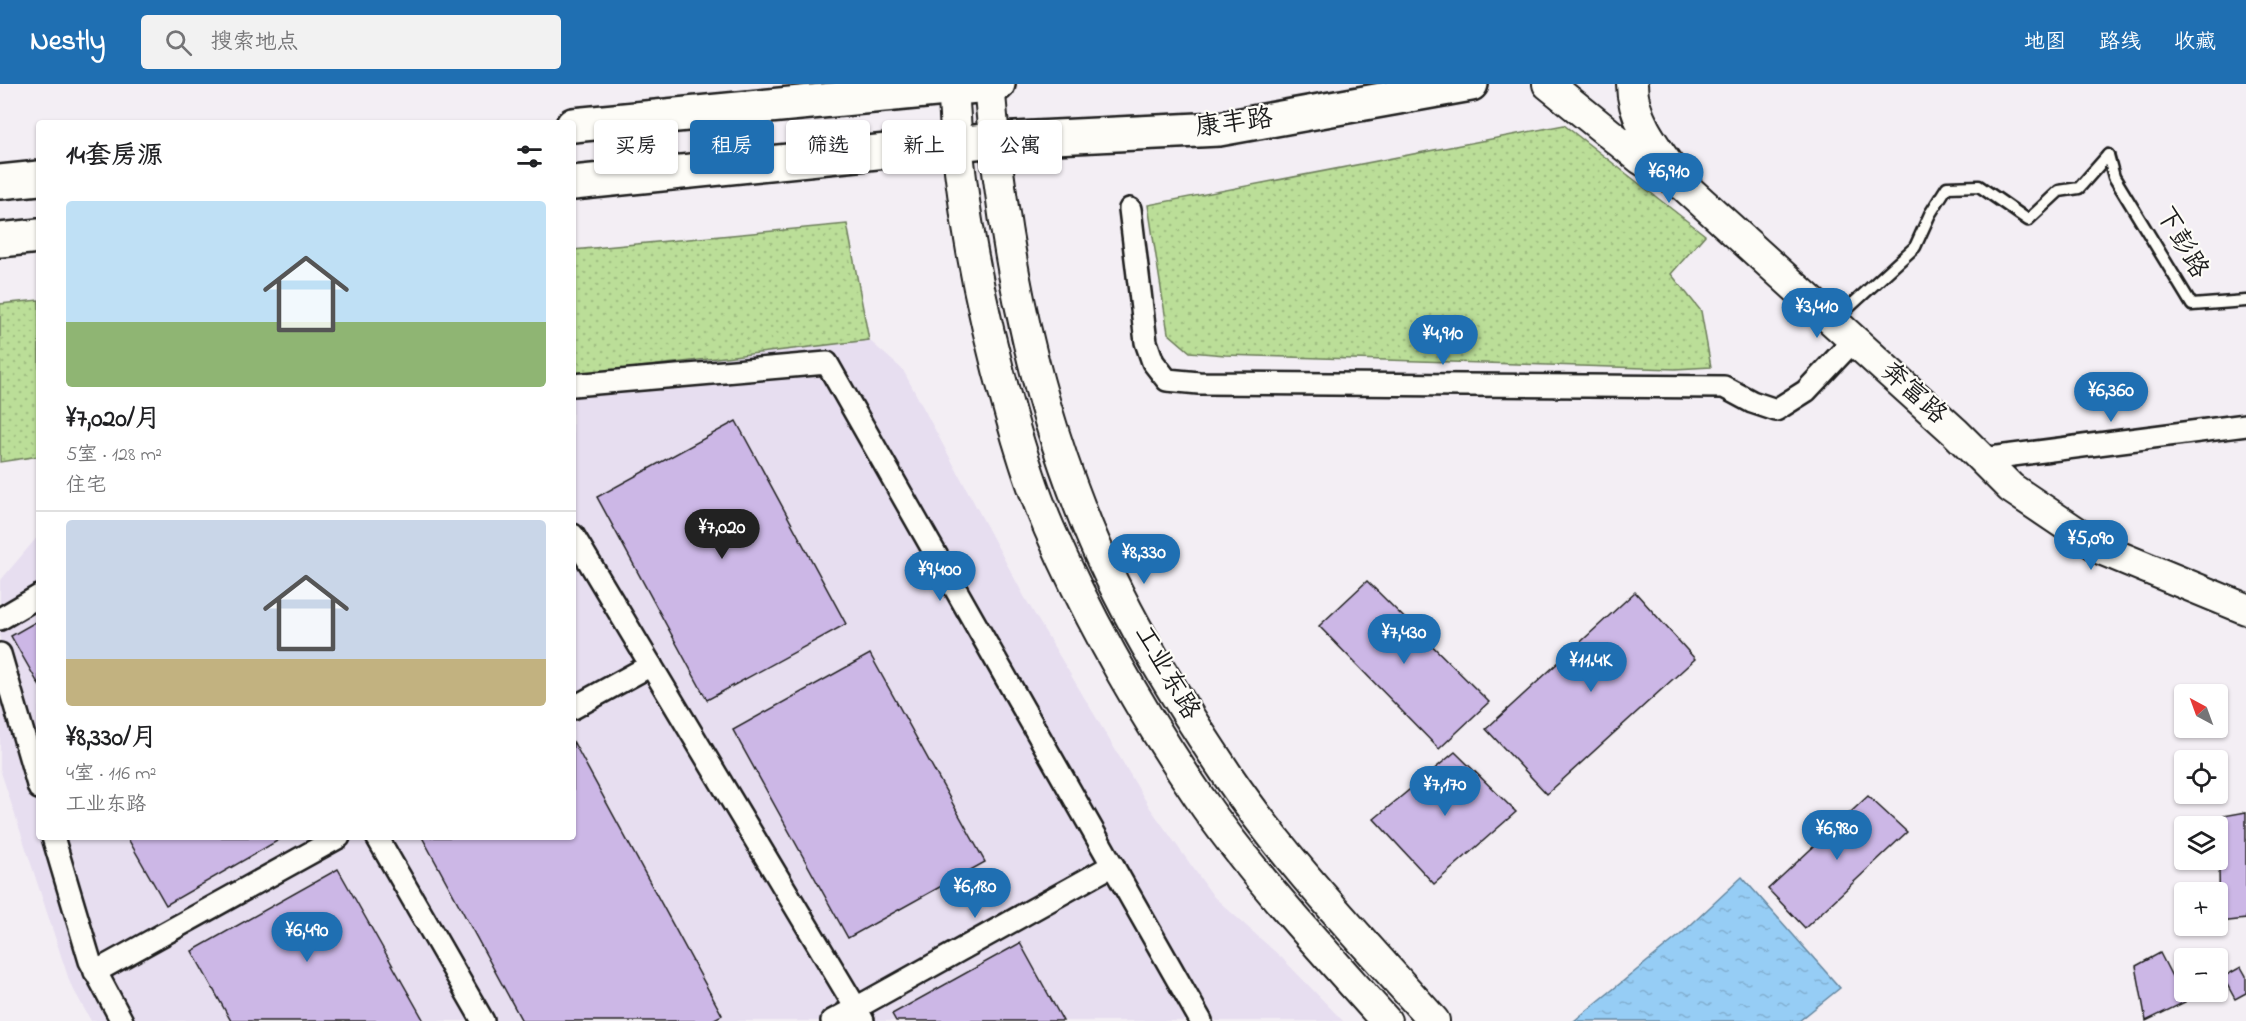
<!DOCTYPE html>
<html lang="zh">
<meta charset="utf-8">
<style>
body{margin:0;font-family:"Indie Flower","LXGW WenKai TC",sans-serif;background:#f2f2f2;color:#202124;height:100vh;display:flex;flex-direction:column;font-size:22px;white-space:nowrap}
*{box-sizing:border-box;margin:0}
p{font-size:20px;color:#757577}
.icon{flex:none;width:33px;height:33px;fill:none;stroke:currentColor;stroke-width:2;stroke-linecap:round;stroke-linejoin:round}
.map{position:relative;flex:1;overflow:hidden}
.drawer{position:absolute;left:36px;top:36px;width:540px;height:720px;display:flex;flex-direction:column;background:#fff;border-radius:6px;box-shadow:0 2px 4px #0004}
.drawer>*{flex:none}
.hud{position:absolute;left:594px;top:36px;width:570px;height:54px;display:flex;gap:12px}
.needle{width:39px;rotate:319deg}
.fabs{position:absolute;left:2174px;top:600px;display:grid;gap:12px}
.fabs a{display:grid;place-items:center;width:54px;height:54px;border-radius:6px;background:#fff;box-shadow:0 2px 4px #0004;font-size:30px}
.price{position:absolute;translate:-50% -51px;padding:0 14px;border-radius:21px;background:#1f6fb2;color:#fff;font-size:20px;line-height:39px;filter:drop-shadow(0 2px 3px #0008)}
.price::after{content:'';position:absolute;left:50%;top:36px;width:18px;height:14px;margin-left:-9px;background:inherit;clip-path:polygon(0 0,100% 0,50% 100%)}
.price.on{background:#222;color:#fff}
ul{padding:0;list-style:none}
li{display:grid;align-content:center;gap:12px;height:318px;padding:0 30px}
li+li{border-top:2px solid #e0e0e0}
li span{display:grid;place-items:center;height:186px;border-radius:6px;color:#555}
li>.icon{margin-inline-start:auto}
span .icon{width:108px;height:108px;fill:#fffc;stroke-width:1}
li b{font-size:26px}
h2{display:flex;justify-content:space-between;align-items:center;height:72px;padding:0 30px;font-size:26px}
.chip{padding:0 21px;border-radius:6px;background:#fff;box-shadow:0 2px 4px #0004;font-size:21px;line-height:54px}
.chip.on{background:#1f6fb2;color:#fff}
header{display:flex;align-items:center;gap:36px;box-sizing:border-box;height:84px;padding:0 30px;background:#1f6fb2;color:#fff}
header strong{font-size:28px}
nav{display:flex;gap:33px;margin-inline-start:auto;font-size:21px}
.search{width:420px;height:54px;background:#f2f2f2;display:flex;align-items:center;gap:15px;box-sizing:border-box;padding:0 21px;border-radius:6px;color:#757577;font-size:22px}
.map>svg:first-child{display:block}
.built{fill:#e7def0}
.park{fill:url(#park-dots);stroke:#6c7d5a;stroke-width:1.5}
.water{fill:url(#water-ripples);stroke:#65869e;stroke-width:1.5}
.building{fill:#ccb7e6;stroke:#1c1c1c;stroke-width:1.5}
.lines{fill:none;stroke-linecap:round;stroke-linejoin:round}
.lane-casing{stroke:#1c1c1c;stroke-width:15}
.street-casing{stroke:#1c1c1c;stroke-width:26}
.secondary-casing{stroke:#1c1c1c;stroke-width:34}
.primary-casing{stroke:#1c1c1c;stroke-width:38}
.lane{stroke:#fdfcf7;stroke-width:10}
.street{stroke:#fdfcf7;stroke-width:21}
.secondary{stroke:#fdfcf7;stroke-width:30}
.primary{stroke:#fdfcf7;stroke-width:33}
.labels{text-anchor:middle;dominant-baseline:central;stroke-width:4.5;stroke-linejoin:round;paint-order:stroke}
.street-label{font-size:26px;fill:#1c1c1c;stroke:#fdfcf7}
</style>
<header>
<strong>Nestly</strong>
<div class="search"><svg class="icon" aria-label="search" viewBox="0 0 24 24"><circle cx="10" cy="10" r="6"/><path d="M15 15l6 6"/></svg>搜索地点</div>
<nav><a>地图</a><a>路线</a><a>收藏</a></nav>
</header>
<div class="map">
<svg width="2246" height="937" viewBox="0 0 2246 937">
<defs>
<pattern id="park-dots" width="8" height="8" patternUnits="userSpaceOnUse" patternTransform="scale(1.5)"><rect width="8" height="8" fill="#bbde98"/><path d="M2 2h.1M6 6h.1" fill="none" stroke="#a0be82" stroke-width="1.8" stroke-linecap="round"/></pattern>
<pattern id="water-ripples" width="26" height="14" patternUnits="userSpaceOnUse" patternTransform="scale(1.5)"><rect width="26" height="14" fill="#96cdf5"/><path d="M2 4q2-2 4 0t4 0M15 11q2-2 4 0t4 0" fill="none" stroke="#81afd1"/></pattern>
</defs>
<rect width="100%" height="100%" fill="#f3eef4"/>
<filter id="ink" filterUnits="userSpaceOnUse"><feTurbulence type="fractalNoise" baseFrequency=".0167" numOctaves="2"/><feDisplacementMap in="SourceGraphic" scale="12" xChannelSelector="R" yChannelSelector="G"/><feConvolveMatrix kernelMatrix="1 2 1 2 8 2 1 2 1" color-interpolation-filters="sRGB"/></filter>
<g filter="url(#ink)">
<path class="built" d="M869,256L903,286L1025,514L1150,724L1214,813L1282,874L1343,937H91L70,899L0,685V497L39,451V753H573V291Z"/>
<g class="park">
<path d="M1564,41L1705,151L1671,190L1701,227L1711,283L1675,285L1225,271L1190,268L1168,249L1148,121Z"/>
<path d="M847,140L869,256L573,291V166Z"/>
<path d="M39,216V372L0,378V220Z"/>
</g>
<path class="water" d="M1742,793L1840,904L1799,937H1574L1680,851Z"/>
<g class="building">
<path d="M736,337L846,540L707,616L597,413Z"/>
<path d="M1367,497L1489,618L1439,665L1319,542Z"/>
<path d="M1635,508L1695,575L1547,710L1486,645Z"/>
<path d="M39,536V601L11,552Z"/>
<path d="M870,570L985,778L848,854L733,646Z"/>
<path d="M573,657L722,931L711,937H522L422,753H573Z"/>
<path d="M1455,668L1516,728L1434,800L1374,735Z"/>
<path d="M1868,712L1907,748L1805,844L1768,805Z"/>
<path d="M2246,728V835L2220,838L2218,733Z"/>
<path d="M127,753H284L166,821Z"/>
<path d="M338,785L424,937H231L192,867Z"/>
<path d="M1020,859L1063,937H896L892,930Z"/>
<path d="M2160,869L2185,918L2146,937L2136,882Z"/>
<path d="M2241,883L2246,892V909L2235,915L2223,893Z"/>
</g>
<g class="lines">
<defs>
<g id="lane">
<path d="M2108,71L2114,93L2192,221L2246,217"/>
<path d="M1834,237L1915,163L1930,130L1947,103L1979,102L2028,136L2059,107L2079,104L2108,71"/>
</g>
<g id="street">
<path d="M1130,125L1146,258L1153,278L1167,296L1199,299L1724,303L1752,318L1776,326L1806,307L1854,256"/>
<path d="M573,301L827,279L1201,937"/>
<path d="M1982,375L2246,341"/>
<path d="M573,451L856,924L1113,781"/>
<path d="M0,535L39,512"/>
<path d="M0,570L39,704"/>
<path d="M573,624L651,581"/>
<path d="M53,753L90,877L122,937"/>
<path d="M377,753L483,937"/>
<path d="M95,888L339,753"/>
<path d="M832,937L856,924L863,937"/>
</g>
<g id="secondary">
<path d="M953,0C958,111 979,222 1010,329C1021,368 1033,407 1049,444C1090,538 1142,629 1199,713C1254,793 1321,864 1386,937"/>
<path d="M989,0C1001,146 1027,289 1081,426C1116,518 1173,610 1228,692C1288,780 1363,857 1434,937"/>
<path d="M1548,0L1641,75L1683,101C1662,71 1632,39 1632,0"/>
<path d="M1683,101L1955,348L2011,404L2103,466L2246,525"/>
</g>
<g id="primary">
<path d="M573,41L998,0"/>
<path d="M0,98L39,94"/>
<path d="M573,99L995,56L1219,45L1471,0"/>
<path d="M0,156L39,152"/>
</g>
</defs>
<use href="#lane" class="lane-casing"/>
<use href="#street" class="street-casing"/>
<use href="#secondary" class="secondary-casing"/>
<use href="#primary" class="primary-casing"/>
<use href="#lane" class="lane"/>
<use href="#street" class="street"/>
<use href="#secondary" class="secondary"/>
<use href="#primary" class="primary"/>
</g>
</g>
<g class="labels">
<g class="street-label">
<text transform="translate(1234 40) rotate(-7)">康丰路</text>
<text transform="translate(2181 159) rotate(60)">下彭路</text>
<text transform="translate(1913 310) rotate(42)">奔富路</text>
<text transform="translate(1166 589) rotate(60)">工业东路</text>
</g>
</g>
</svg>
<div class="fabs">
<a><svg class="needle" viewBox="-14 -14 28 28"><path d="M0-13l5 13h-10z" fill="#e53935"/><path d="M0 13l5-13h-10z" fill="#757577"/></svg></a>
<a><svg class="icon" aria-label="locate" viewBox="0 0 24 24"><circle cx="12" cy="12" r="6"/><path d="M12 2v4M12 18v4M2 12h4M18 12h4"/></svg></a>
<a><svg class="icon" aria-label="layers" viewBox="0 0 24 24"><path d="M12 4l9 5-9 5-9-5zM3 14l9 5 9-5"/></svg></a>
<a>+</a>
<a>−</a>
</div>
<b class="price" style="left:1669px;top:120px">¥6,910</b>
<b class="price" style="left:1817px;top:255px">¥3,410</b>
<b class="price" style="left:1443px;top:282px">¥4,910</b>
<b class="price" style="left:2111px;top:339px">¥6,360</b>
<b class="price on" style="left:722px;top:476px">¥7,020</b>
<b class="price" style="left:2091px;top:487px">¥5,090</b>
<b class="price" style="left:1144px;top:501px">¥8,330</b>
<b class="price" style="left:940px;top:518px">¥9,400</b>
<b class="price" style="left:1404px;top:581px">¥7,430</b>
<b class="price" style="left:1591px;top:609px">¥11.4K</b>
<b class="price" style="left:1445px;top:733px">¥7,170</b>
<b class="price" style="left:1837px;top:777px">¥6,980</b>
<b class="price" style="left:975px;top:835px">¥6,180</b>
<b class="price" style="left:307px;top:879px">¥6,490</b>
<div class="hud">
<a class="chip">买房</a>
<a class="chip on">租房</a>
<a class="chip">筛选</a>
<a class="chip">新上</a>
<a class="chip">公寓</a>
</div>
<section class="drawer">
<h2>14套房源<svg class="icon" aria-label="filters" viewBox="0 0 24 24"><path d="M4 7h16M4 17h16"/><circle cx="9" cy="7" r="2"/><circle cx="15" cy="17" r="2"/></svg></h2>
<ul>
<li><span style="background:linear-gradient(#bfe0f5 65%,#8fb573 0)"><svg class="icon" aria-label="home" viewBox="0 0 24 24"><path d="M3 11l9-7 9 7M6 9v11h12V9"/></svg></span><div><b>¥7,020/月</b><p>5室 · 128 m²</p><p>住宅</p></div></li>
<li><span style="background:linear-gradient(#c9d6e8 75%,#c2b280 0)"><svg class="icon" aria-label="home" viewBox="0 0 24 24"><path d="M3 11l9-7 9 7M6 9v11h12V9"/></svg></span><div><b>¥8,330/月</b><p>4室 · 116 m²</p><p>工业东路</p></div></li>
</ul>
</section>
</div>
